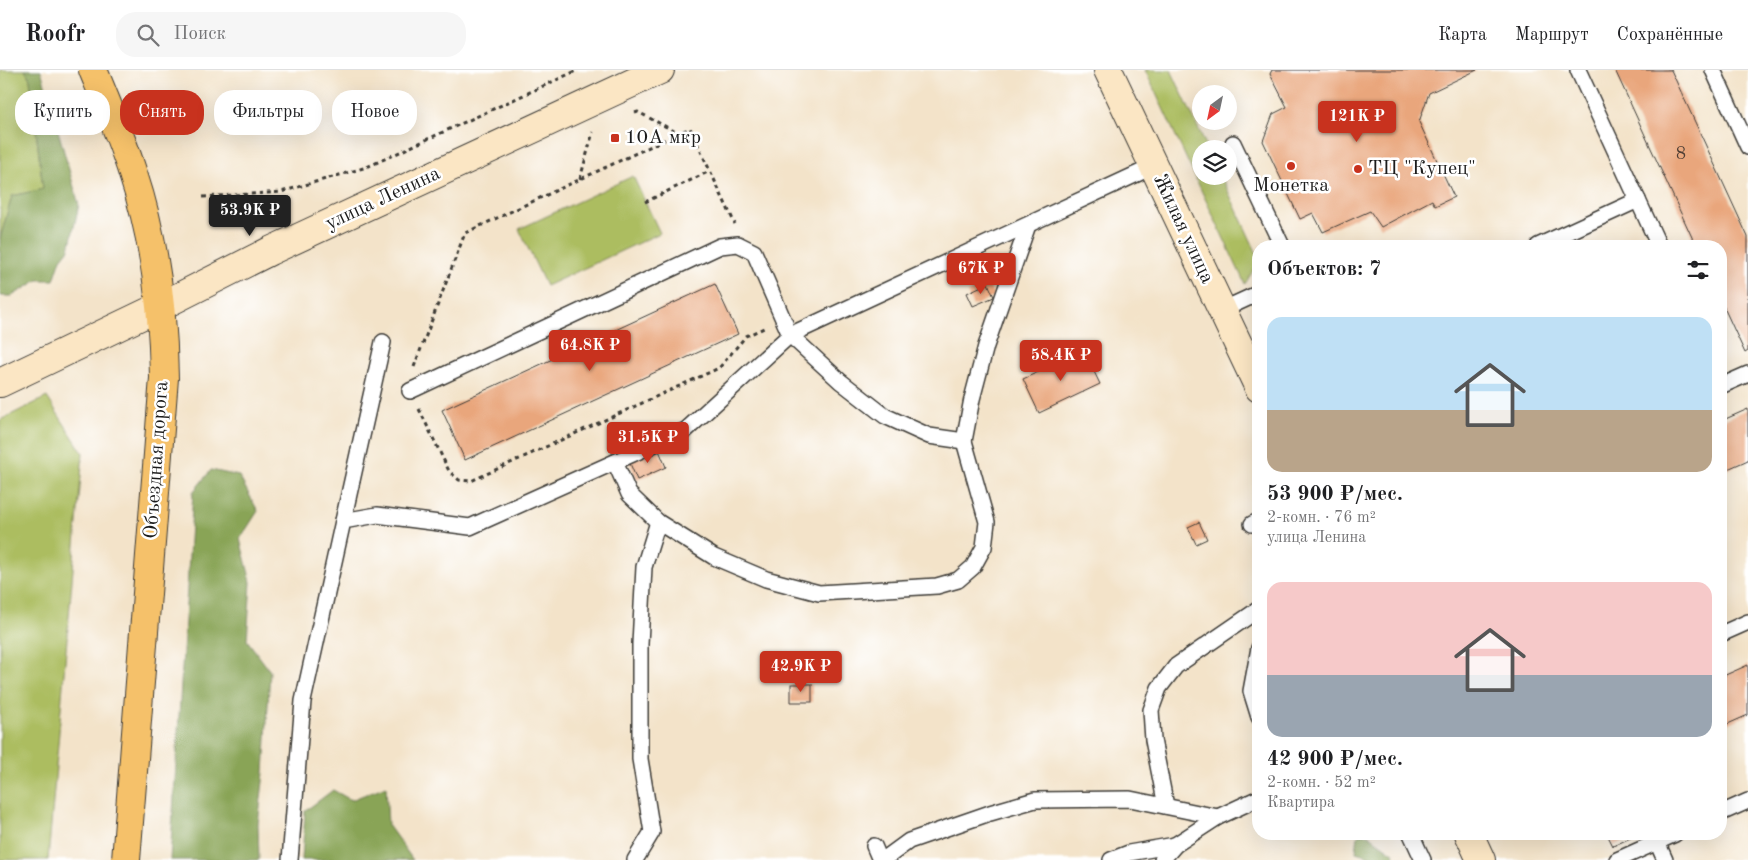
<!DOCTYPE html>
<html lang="ru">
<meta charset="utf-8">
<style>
body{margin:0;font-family:"Old Standard TT",serif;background:#f6f6f6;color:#202124;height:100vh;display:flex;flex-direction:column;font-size:19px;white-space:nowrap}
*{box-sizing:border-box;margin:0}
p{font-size:16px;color:#757577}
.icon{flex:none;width:28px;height:28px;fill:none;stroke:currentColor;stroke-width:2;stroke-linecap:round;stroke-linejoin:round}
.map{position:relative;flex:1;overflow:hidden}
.panel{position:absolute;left:1252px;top:170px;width:475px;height:600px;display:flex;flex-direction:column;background:#fff;border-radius:20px;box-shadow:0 5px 20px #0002}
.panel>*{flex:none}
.guide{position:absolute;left:15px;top:20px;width:475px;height:45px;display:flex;gap:10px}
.needle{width:32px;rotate:213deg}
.buttons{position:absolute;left:1192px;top:15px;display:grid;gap:10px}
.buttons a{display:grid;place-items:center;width:45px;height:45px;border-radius:50%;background:#fff;box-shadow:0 5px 20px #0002;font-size:25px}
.price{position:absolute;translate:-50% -42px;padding:0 11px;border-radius:5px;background:#c8321e;color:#fff;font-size:16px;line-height:32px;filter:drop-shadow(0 1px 2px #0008)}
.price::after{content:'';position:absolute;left:50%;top:30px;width:15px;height:11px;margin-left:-8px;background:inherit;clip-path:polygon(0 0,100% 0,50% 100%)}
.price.selected{background:#222;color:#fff}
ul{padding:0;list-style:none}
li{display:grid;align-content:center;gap:10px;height:265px;padding:0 15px}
li span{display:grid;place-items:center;height:155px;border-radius:15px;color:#555}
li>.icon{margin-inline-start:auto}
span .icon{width:90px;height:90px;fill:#fffc;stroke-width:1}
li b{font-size:21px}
h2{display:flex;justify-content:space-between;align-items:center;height:60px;padding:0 15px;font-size:21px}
.chip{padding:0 18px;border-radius:20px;background:#fff;box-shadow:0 5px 20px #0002;font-size:18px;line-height:45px}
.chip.selected{background:#c8321e;color:#fff}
header{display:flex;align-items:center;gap:30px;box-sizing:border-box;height:70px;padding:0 25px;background:#fff;border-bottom:1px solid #e0e0e0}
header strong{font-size:24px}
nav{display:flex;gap:28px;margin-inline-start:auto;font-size:18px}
.search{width:350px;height:45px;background:#f6f6f6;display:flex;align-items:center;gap:12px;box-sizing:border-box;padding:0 18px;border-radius:20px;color:#757577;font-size:19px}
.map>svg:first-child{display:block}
.green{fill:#acbd60;stroke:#646c3e}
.forest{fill:#89a456;stroke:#526039}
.building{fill:#e9a67c}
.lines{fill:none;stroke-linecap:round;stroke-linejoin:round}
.lane-casing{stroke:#3c3a36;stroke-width:18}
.secondary-casing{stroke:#3c3a36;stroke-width:30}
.primary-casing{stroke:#3c3a36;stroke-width:30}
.path{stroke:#3c3a36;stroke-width:3;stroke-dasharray:4 4;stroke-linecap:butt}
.lane{stroke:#fff;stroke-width:15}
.secondary{stroke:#fbe6c4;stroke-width:28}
.primary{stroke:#f5c16b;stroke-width:28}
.poi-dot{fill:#c8321e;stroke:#fff;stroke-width:2}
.labels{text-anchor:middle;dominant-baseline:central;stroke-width:5;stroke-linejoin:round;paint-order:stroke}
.number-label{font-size:18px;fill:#4f3e34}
.poi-label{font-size:20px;fill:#1c1c1c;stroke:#fff;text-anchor:start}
.street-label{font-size:20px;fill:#1c1c1c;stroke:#fff}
</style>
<header>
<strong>Roofr</strong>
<div class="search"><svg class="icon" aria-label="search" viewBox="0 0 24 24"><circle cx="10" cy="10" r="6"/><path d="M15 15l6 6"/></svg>Поиск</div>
<nav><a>Карта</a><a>Маршрут</a><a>Сохранённые</a></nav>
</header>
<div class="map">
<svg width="1748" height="790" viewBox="0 0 1748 790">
<rect width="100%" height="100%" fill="#fff"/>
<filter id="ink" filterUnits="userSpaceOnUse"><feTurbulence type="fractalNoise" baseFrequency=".02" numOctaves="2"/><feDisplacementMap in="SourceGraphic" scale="10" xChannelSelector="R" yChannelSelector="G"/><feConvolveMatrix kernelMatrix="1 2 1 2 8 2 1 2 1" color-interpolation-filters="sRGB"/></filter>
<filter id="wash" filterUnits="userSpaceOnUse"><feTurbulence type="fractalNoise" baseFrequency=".0096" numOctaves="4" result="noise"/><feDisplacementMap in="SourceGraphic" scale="20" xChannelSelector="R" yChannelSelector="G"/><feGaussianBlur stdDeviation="1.12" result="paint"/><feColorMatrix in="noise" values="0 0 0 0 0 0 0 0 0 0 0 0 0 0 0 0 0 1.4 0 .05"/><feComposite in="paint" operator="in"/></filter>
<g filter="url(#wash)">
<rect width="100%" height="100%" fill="#f3e3c9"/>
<g class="green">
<path d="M0,0H25L30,9L43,119L12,126L0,169Z"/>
<path d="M1145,0H1171L1208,79H1201V106H1221L1259,188V191L1245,214Z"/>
<path d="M633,106L660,163L546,216L519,159Z"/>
<path d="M47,327L83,383L48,790H0V350Z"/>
</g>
<g class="forest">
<path d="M25,0H41L79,135L69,179L61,189L54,210H38L12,226H0V169L12,126L43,119L30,9Z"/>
<path d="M211,400L239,406L258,441L240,469L251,512L247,570L270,601L264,703L258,754L259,790H170L193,422Z"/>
<path d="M386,716L388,755L413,790H302L305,741L333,720L351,730Z"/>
<path d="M1360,764H1367L1395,784L1394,787L1396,790H1371L1369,786L1356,782L1358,765Z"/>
</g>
<g id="blocks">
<g class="building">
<path d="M1272,0H1477L1429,23L1419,52L1454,127L1435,136L1432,130L1381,157L1370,141L1323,162L1313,143L1300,149L1263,71L1273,44L1287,37L1270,4Z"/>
<path d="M1615,0H1671L1748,167V281L1745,283L1721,231V176H1696Z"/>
<path d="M988,213L994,227L973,236L967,223Z"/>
<path d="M715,214L738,264L465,390L442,340Z"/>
<path d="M1084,281L1100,314L1039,343L1023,309Z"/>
<path d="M1748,339V390L1721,402V351Z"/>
<path d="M658,378L666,397L637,410L629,391Z"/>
<path d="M1199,452L1207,469L1196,474L1188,457Z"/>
<path d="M1748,595V645L1721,657V607Z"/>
<rect x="791" y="614" width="21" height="18"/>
<path d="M1607,764H1639L1613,776Z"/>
</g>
</g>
</g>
<g filter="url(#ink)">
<use href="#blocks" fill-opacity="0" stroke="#3c3a36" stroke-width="1"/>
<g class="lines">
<defs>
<g id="lane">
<path d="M1578,0L1659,176"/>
<path d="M1713,0L1748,77"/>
<path d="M1233,73L1282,176"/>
<path d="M1538,176L1638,130"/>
<path d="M1222,240L1259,223"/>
<path d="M1721,311L1723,315L1748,304"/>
<path d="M410,321L720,176L738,174L754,182L790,265L840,311L885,346L929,366L964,371"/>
<path d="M615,392L629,424L658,452L714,487L766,509L819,523L937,516L958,510L973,497L984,477L987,452L964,371L972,329L986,276L1028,155"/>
<path d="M343,451L383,272"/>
<path d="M1252,454L1259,451"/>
<path d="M1721,564L1748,552"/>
<path d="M1259,578L1251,621L1259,647"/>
<path d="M1166,736L1153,670L1151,640L1159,618L1176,596L1259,539"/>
<path d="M1721,743L1748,731"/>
<path d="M1411,764L1423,790"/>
<path d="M1657,772L1665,790"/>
<path d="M874,776L880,790"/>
<path d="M290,790L303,631L343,451L377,445L470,457L686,360L790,265L1154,96"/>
<path d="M635,790L652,762L640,689V574L644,497L658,452"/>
<path d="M883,790L909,771L990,743L1035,730L1130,729L1218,747"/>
<path d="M1111,790L1129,783L1175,775"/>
<path d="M1162,790L1175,775L1218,747L1259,728"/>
<path d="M1617,790L1675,764"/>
</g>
<g id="secondary">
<path d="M1108,0L1259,318"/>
<path d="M0,313L161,236L270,181L660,0"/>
<path d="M1469,764L1481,790"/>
</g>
<path id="primary" d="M93,0C107,34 122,69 133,104C155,170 163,238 164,308L126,790"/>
</defs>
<use href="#lane" class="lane-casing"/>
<use href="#secondary" class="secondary-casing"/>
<use href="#primary" class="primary-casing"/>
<g class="path">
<path d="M635,43L638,42L678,63"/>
<path d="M580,109L593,62"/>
<path d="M203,127L281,122L367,97L578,0"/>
<path d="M645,132L710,101"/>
<path d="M414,297L465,163L690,58L735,154"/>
<path d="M419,339L449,401L459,410L471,411L719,298L746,266L764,258"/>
</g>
<use href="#lane" class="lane"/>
<use href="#secondary" class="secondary"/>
<use href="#primary" class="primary"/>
</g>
</g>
<g class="poi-dot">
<rect x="610" y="63" width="10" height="10" rx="2.5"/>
<circle cx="1291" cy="96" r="5"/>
<circle cx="1358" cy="99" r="5"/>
</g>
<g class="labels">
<g class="number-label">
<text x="1681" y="84">8</text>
</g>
<g class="poi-label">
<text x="625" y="68">10А мкр</text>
<text x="1368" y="99">ТЦ "Купец"</text>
<text x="1291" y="116" text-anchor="middle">Монетка</text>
</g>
<g class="street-label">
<text transform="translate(383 129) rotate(-25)">улица Ленина</text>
<text transform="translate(1183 159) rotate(65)">Жилая улица</text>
<text transform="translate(157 390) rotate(-86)">Объездная дорога</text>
</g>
</g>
</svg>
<div class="buttons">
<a><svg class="needle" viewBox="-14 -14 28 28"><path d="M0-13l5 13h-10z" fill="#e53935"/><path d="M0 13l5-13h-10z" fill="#757577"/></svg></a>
<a><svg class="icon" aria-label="layers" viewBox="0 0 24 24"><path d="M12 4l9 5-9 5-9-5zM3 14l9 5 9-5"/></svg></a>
</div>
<b class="price" style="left:1357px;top:73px">121K ₽</b>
<b class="price selected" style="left:250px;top:167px">53.9K ₽</b>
<b class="price" style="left:981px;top:225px">67K ₽</b>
<b class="price" style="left:590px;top:302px">64.8K ₽</b>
<b class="price" style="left:1061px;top:312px">58.4K ₽</b>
<b class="price" style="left:648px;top:394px">31.5K ₽</b>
<b class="price" style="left:801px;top:623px">42.9K ₽</b>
<div class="guide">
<a class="chip">Купить</a>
<a class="chip selected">Снять</a>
<a class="chip">Фильтры</a>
<a class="chip">Новое</a>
</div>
<section class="panel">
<h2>Объектов: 7<svg class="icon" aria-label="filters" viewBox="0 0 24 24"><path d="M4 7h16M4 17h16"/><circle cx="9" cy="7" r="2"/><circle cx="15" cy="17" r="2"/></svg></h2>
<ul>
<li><span style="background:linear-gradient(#bfe0f5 60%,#b9a48a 0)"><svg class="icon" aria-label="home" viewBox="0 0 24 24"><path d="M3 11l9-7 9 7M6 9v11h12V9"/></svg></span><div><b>53 900 ₽/мес.</b><p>2-комн. · 76 m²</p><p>улица Ленина</p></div></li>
<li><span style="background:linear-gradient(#f6c9c9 60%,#9aa5b1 0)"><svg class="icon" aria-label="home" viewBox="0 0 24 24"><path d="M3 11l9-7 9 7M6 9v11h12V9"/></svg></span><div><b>42 900 ₽/мес.</b><p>2-комн. · 52 m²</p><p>Квартира</p></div></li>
</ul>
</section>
</div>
